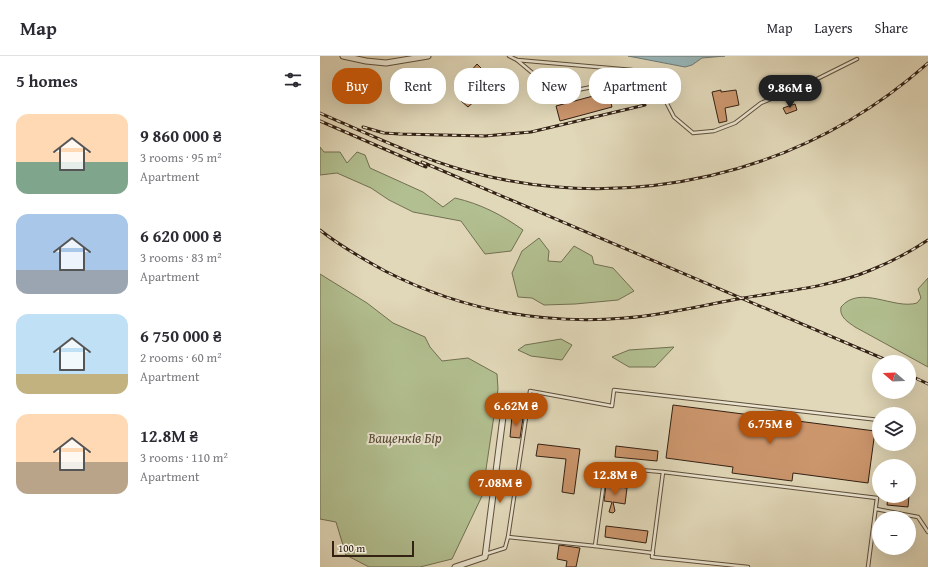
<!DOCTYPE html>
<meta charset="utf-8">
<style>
body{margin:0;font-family:"Gentium Book Plus",serif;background:#f7f7f7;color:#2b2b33;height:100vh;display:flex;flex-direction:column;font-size:15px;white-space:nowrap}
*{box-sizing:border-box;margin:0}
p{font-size:13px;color:#7c7c81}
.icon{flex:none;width:22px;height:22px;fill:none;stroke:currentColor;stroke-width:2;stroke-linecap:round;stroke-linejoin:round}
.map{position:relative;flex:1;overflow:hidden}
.sheet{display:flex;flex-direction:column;background:#fff;width:320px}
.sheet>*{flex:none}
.guide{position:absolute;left:12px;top:12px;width:380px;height:36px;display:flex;gap:8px}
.needle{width:26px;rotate:289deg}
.controls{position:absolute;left:552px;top:299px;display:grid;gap:8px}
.controls a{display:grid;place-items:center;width:44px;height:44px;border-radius:50%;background:#fff;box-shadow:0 4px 16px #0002;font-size:20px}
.scale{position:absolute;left:12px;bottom:10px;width:82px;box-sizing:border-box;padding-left:4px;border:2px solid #332113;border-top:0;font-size:11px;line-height:14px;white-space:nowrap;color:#332113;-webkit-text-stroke:3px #ece6d2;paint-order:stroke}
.price{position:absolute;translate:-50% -34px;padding:0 9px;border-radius:14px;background:#b45309;color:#fff;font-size:13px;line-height:26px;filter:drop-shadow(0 1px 2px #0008)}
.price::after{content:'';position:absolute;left:50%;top:24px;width:12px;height:9px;margin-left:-6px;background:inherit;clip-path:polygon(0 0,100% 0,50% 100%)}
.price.on{background:#222;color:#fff}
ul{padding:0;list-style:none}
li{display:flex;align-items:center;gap:12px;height:100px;padding:0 16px}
li span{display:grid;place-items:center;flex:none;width:112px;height:80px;border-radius:12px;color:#555}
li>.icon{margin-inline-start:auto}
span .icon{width:48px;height:48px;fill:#fffc;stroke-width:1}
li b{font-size:17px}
h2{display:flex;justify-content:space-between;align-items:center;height:48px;padding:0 16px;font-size:17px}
.chip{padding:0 14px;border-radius:16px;background:#fff;box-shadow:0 4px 16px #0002;font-size:14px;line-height:36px}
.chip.on{background:#b45309;color:#fff}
header{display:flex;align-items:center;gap:24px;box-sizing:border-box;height:56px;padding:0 20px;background:#fff;border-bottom:1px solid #e1e1e2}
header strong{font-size:19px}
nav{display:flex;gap:22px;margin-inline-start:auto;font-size:14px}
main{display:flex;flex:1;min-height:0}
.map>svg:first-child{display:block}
.green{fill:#b2bf90;stroke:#727052}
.water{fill:#98b7ba;stroke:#707b77}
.building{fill:#cc966d;stroke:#332113}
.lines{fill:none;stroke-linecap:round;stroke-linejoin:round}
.lane-casing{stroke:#5e4f3c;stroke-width:4.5}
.street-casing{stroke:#5e4f3c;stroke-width:7}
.lane{stroke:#ece6d2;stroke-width:2.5}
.street{stroke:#ece6d2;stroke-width:5}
.rail-casing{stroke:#332113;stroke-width:3}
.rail{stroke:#ece6d2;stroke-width:1.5;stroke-dasharray:4.5;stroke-linecap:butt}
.labels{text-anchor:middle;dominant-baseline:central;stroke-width:4;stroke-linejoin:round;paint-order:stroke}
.park-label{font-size:14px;font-style:italic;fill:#534832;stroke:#ece6d2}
</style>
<header>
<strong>Map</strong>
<nav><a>Map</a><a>Layers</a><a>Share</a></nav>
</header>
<main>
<section class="sheet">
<h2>5 homes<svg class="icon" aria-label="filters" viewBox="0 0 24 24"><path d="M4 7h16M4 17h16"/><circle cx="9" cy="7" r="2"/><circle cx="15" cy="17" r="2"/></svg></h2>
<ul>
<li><span style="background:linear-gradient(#ffd9b3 60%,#7fa58c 0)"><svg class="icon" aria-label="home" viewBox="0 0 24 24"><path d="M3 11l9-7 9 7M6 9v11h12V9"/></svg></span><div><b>9 860 000 ₴</b><p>3 rooms · 95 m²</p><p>Apartment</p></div></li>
<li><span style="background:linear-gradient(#a9c7e8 70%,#9aa5b1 0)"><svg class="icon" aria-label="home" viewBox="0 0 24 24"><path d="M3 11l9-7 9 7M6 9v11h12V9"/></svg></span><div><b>6 620 000 ₴</b><p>3 rooms · 83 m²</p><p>Apartment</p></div></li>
<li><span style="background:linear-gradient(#bfe0f5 75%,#c2b280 0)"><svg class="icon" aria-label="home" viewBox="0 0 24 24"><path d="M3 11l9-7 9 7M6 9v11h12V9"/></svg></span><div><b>6 750 000 ₴</b><p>2 rooms · 60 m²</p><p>Apartment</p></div></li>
<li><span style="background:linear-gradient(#ffd9b3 60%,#b9a48a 0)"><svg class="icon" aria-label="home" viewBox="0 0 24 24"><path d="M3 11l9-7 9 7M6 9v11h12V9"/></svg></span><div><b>12.8M ₴</b><p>3 rooms · 110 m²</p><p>Apartment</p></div></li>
</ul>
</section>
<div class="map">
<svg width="608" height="511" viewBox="0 0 608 511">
<rect width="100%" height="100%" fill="#e1d8b9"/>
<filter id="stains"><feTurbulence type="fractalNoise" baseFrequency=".005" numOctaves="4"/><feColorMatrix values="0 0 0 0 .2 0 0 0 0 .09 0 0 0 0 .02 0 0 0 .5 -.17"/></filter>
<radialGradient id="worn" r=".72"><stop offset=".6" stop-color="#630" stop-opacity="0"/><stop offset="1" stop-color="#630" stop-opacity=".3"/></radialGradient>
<g class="green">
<path d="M0,91L4,96H20L27,107L37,96L45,99L50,112L103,136L123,151L135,142C161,148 182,159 203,174L191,195L165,198L141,165L93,156L69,144L51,132L17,117L0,119Z"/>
<path d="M219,182L229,195L228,205L241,206L254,190L272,200L274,208L293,212L314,235L298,244L255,248L224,249L212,242L198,241L192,217L202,195Z"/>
<path d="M0,218L47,247L73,267L105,281L110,291L122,305L148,302L177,318L178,333L162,440L132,503L100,511H49L26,499L16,466L0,463Z"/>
<path d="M608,222V311L535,271C528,266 519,261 521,251C540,228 574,254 597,247L601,242L598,233Z"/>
<path d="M241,283L252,289L242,304L211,300L198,294L205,289Z"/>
<path d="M354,291L335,311H309L292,301L309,294Z"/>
</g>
<path class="water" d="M308,0H405L382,2L372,9L365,11Z"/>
<g class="building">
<path d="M157,8L187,38L180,45L150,16Z"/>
<path d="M401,34V36L416,34L419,49L405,52L407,65L399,67L392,36Z"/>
<path d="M150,36L157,43L148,51L141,45Z"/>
<path d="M288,36L292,51L240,65L236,50Z"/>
<path d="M475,48L477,54L466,58L463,52Z"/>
<path d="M353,349L555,375L548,427L473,417L472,425L412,417L413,411L346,402Z"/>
<path d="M192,360L203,362L200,382L190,381Z"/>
<path d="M218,388L260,393L254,438L242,436L246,403L216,400Z"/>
<path d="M296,390L338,395L337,405L295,401Z"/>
<path d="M286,429L307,432L305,448L293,446L295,455L293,457L289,456L292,446L284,445Z"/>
<path d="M568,440H589L588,451L567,449Z"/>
<path d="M286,470L328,475L326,487L285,481Z"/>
<path d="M239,489L260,492L256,511H246L247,505L237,503Z"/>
</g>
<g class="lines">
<defs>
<g id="lane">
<path d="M189,0L197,4L312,14L327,22L343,40L354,61L373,77L394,75L407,70L415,67L441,47L485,29L537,3"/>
<path d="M197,4L234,35H252L287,28"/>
<path d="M556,453L598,461L608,476"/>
<path d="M275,490L188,481L210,335L292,350L294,334L559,364"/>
<path d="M333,497L275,490L286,411L343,416"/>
<path d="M166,498L185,492L188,481"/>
<path d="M428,511L332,501L343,416L557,442L548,511"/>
</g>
<g id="street">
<path d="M23,0L46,5L66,7L108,0"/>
<path d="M135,511L165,501L184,353"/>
</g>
</defs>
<use href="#lane" class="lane-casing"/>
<use href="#street" class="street-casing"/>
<use href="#lane" class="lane"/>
<use href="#street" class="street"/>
<defs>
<g id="rail">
<path d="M0,57C48,78 96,101 146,115C309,159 482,119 608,7"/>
<path d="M0,65L106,111"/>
<path d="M43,71L64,77L80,78L165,80L211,76L325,49"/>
<path d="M102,106L571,306"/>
<path d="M0,174C20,190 43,203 65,215C141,254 220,269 305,262C345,259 384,249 423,242C465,235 511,231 551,214C571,206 590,196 608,184"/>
<path d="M589,319L608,328"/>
</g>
</defs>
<use href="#rail" class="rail-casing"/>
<use href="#rail" class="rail"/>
</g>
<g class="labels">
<g class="park-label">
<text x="85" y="382">Ващенків Бір</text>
</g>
</g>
<rect width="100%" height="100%" filter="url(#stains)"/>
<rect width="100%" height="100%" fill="url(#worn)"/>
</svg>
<div class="controls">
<a><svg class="needle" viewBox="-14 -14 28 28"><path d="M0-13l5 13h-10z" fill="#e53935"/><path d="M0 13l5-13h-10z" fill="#7c7c81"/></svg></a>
<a><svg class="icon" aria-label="layers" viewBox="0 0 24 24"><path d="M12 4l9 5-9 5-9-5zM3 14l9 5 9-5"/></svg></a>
<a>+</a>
<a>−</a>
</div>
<div class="scale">100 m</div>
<b class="price on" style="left:470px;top:53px">9.86M ₴</b>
<b class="price" style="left:196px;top:371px">6.62M ₴</b>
<b class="price" style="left:450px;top:389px">6.75M ₴</b>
<b class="price" style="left:295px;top:440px">12.8M ₴</b>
<b class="price" style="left:180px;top:448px">7.08M ₴</b>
<div class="guide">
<a class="chip on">Buy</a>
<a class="chip">Rent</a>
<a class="chip">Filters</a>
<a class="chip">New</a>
<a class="chip">Apartment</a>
</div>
</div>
</main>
